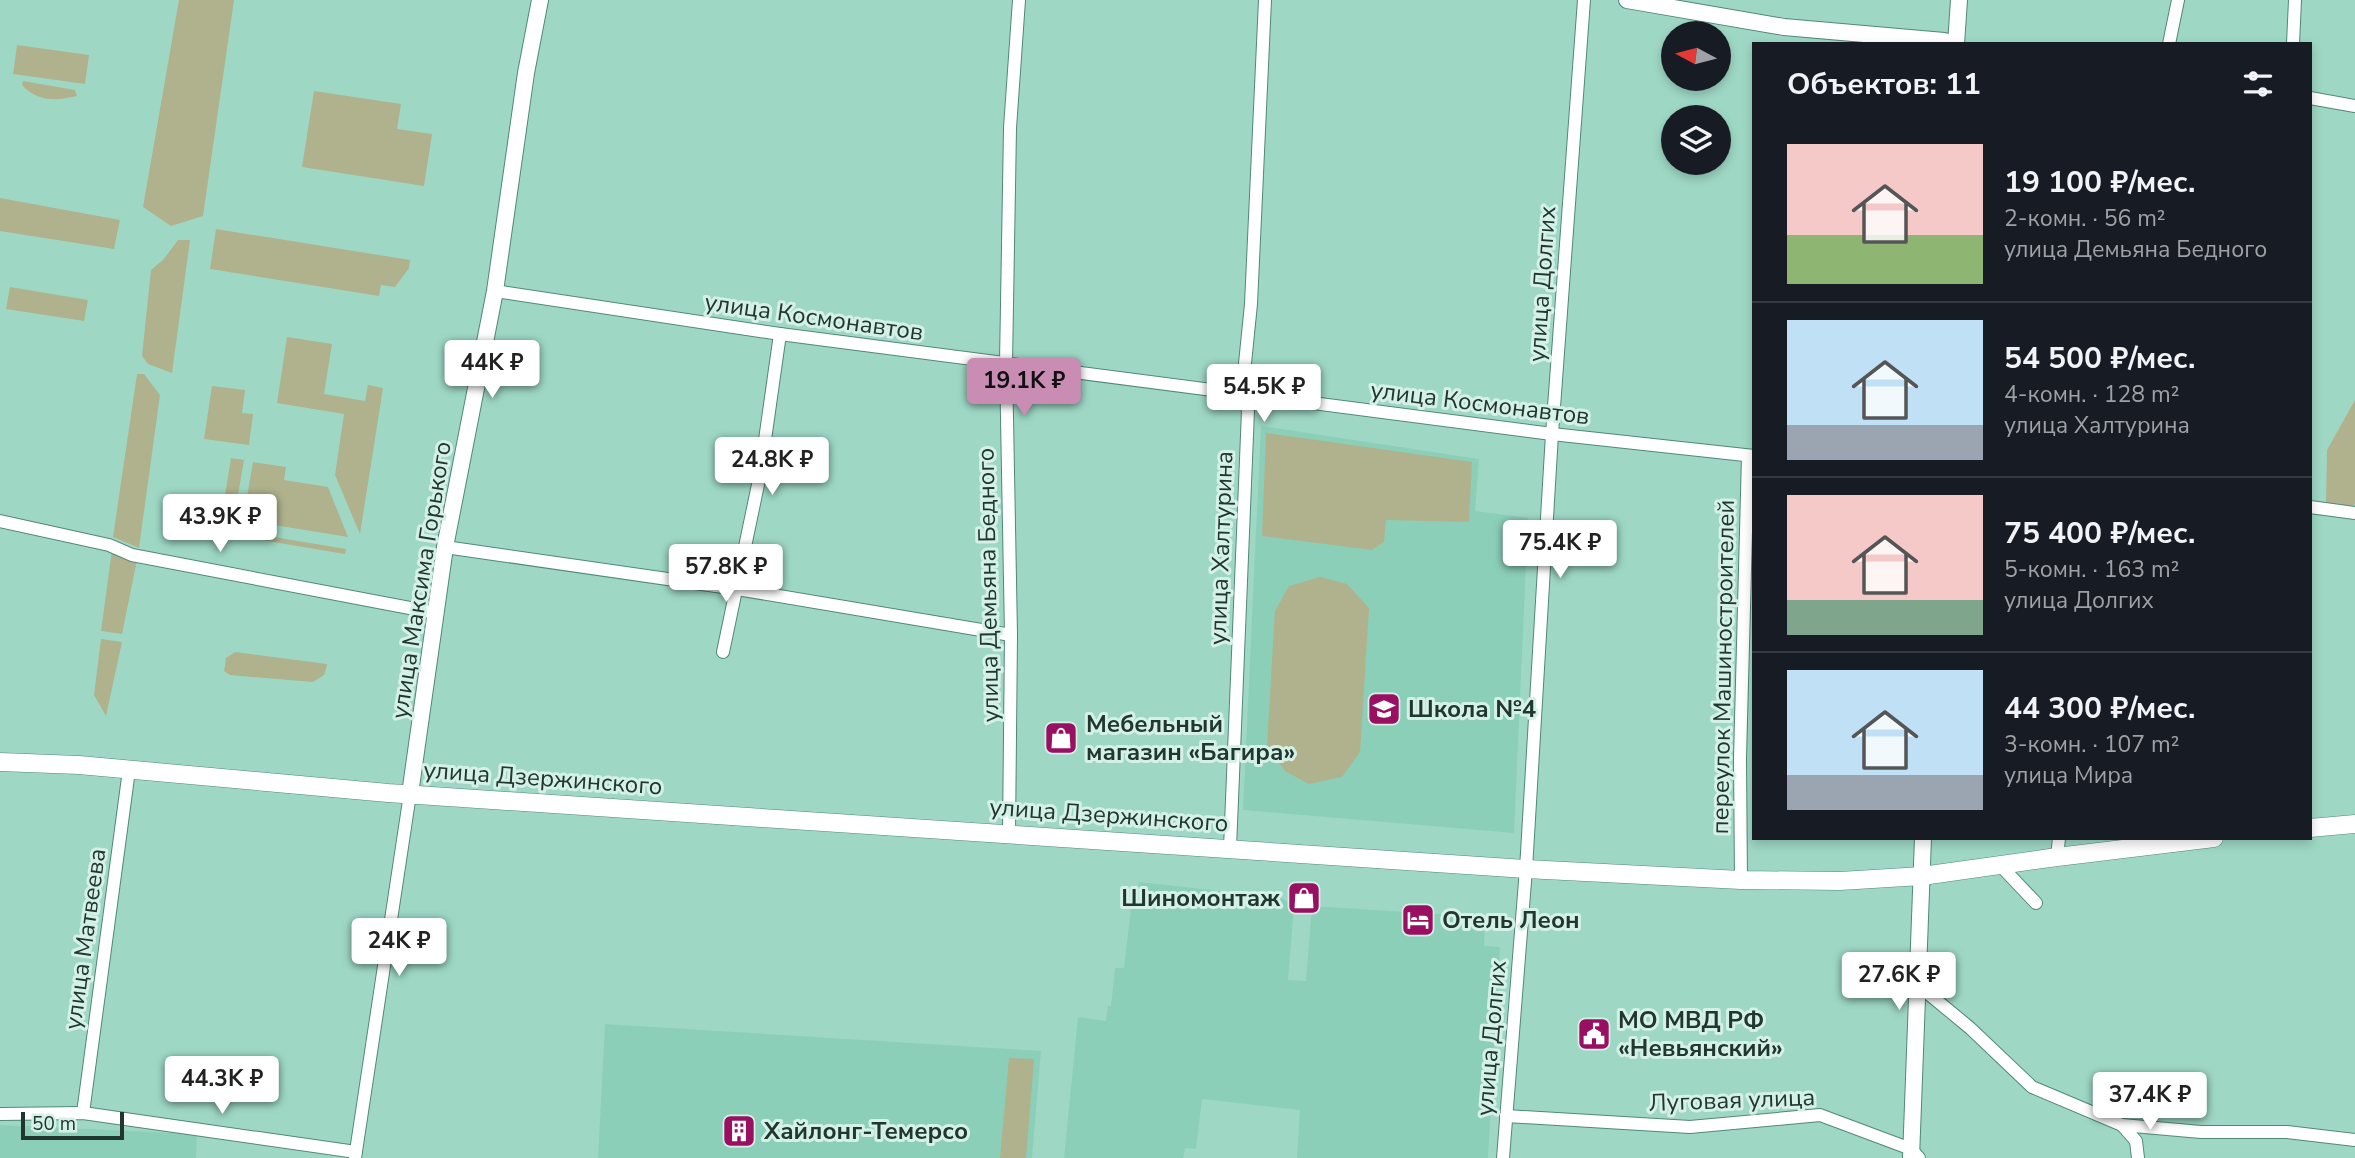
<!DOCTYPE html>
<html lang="ru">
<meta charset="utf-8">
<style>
body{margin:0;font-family:"Nunito Sans",sans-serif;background:#20242c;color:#f1f3f6;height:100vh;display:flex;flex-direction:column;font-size:26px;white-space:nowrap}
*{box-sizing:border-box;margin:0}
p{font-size:23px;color:#9ea1a6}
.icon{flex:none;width:38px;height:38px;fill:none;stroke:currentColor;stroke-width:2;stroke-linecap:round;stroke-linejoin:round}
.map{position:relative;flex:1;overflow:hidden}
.details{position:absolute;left:1752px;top:42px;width:560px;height:798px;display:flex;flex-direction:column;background:#171b24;border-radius:0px;box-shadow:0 4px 10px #0003}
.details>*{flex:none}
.needle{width:46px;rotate:277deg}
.controls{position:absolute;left:1661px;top:21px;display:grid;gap:14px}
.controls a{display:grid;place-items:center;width:70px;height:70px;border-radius:50%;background:#171b24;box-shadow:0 4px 10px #0003;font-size:35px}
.scale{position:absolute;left:21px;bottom:18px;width:103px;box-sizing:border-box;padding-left:7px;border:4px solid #20372f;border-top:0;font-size:19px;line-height:24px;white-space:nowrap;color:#20372f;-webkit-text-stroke:5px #d5f1e7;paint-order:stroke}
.price{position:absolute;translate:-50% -60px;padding:0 16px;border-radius:7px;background:#fff;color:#222;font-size:23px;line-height:46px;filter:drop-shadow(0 2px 4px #0008)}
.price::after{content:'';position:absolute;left:50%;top:42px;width:21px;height:16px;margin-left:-10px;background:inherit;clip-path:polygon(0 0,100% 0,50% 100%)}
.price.on{background:#c98db4;color:#111}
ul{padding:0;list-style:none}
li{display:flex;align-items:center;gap:21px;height:175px;padding:0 35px}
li+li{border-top:2px solid #363941}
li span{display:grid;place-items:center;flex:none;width:196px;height:140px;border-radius:0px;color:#555}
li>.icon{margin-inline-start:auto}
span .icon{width:84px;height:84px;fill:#fffc;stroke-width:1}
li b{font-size:30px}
h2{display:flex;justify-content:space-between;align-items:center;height:84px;padding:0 35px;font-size:30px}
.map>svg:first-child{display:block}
.built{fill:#8ccfb8}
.green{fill:#afb28d}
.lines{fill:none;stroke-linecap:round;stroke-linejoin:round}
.street-casing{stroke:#518876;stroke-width:14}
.secondary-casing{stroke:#518876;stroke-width:18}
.primary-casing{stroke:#518876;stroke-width:19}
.street{stroke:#fff;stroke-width:12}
.secondary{stroke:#fff;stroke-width:16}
.primary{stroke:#fff;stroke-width:18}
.labels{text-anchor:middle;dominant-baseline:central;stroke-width:6;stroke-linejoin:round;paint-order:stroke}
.street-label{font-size:24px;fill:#20372f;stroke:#d5f1e7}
.poi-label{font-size:24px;font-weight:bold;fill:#20372f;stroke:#d5f1e7;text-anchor:start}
</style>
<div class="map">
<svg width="2355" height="1158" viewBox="0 0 2355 1158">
<rect width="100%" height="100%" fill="#9ed8c4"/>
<g class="built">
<path d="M1261,426L1479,459L1475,511L1528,518L1514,833L1243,810Z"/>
<path d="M1139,882L1281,898L1294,905L1288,980L1306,981L1312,906L1485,917L1484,946L1500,947L1488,1158H1297L1300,1110L1202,1099L1196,1149L1185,1148L1183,1158H1064L1078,1017L1106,1021L1108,1006H1111L1115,968H1124L1132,899H1137Z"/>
<path d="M605,1024L1041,1051L1032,1158H598Z"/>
<path d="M0,1125L197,1134L196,1158H0Z"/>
</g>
<g class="green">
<path d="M179,0H234L203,216L171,226L143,207Z"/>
<path d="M17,45L89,55L85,84L13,74Z"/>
<path d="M23,81L75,90L77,96C55,101 38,102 22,85Z"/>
<path d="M314,91L401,104L397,129L432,134L424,186L302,167Z"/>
<path d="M0,198L120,220L114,249L0,231Z"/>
<path d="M216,229L410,260L409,268L395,287L381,285L379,296L210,269Z"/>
<path d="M178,240H190L172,373L148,364L142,356L151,270L163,260Z"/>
<path d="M10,287L88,300L84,321L6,309Z"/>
<path d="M287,337L332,344L324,394L365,401L368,385L383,388L360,534L335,475L344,414L277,403Z"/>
<path d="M137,374H144L160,395L139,548L113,537Z"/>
<path d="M212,386L245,390L242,413L253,414L249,445L204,439Z"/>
<path d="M2355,400V504L2353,507L2326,503L2327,450Z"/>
<path d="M1266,433L1472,462L1469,522L1386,520L1384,542L1372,550L1262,536Z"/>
<path d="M231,458L244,460L232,530L346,549L345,554L219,533Z"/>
<path d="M253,462L286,467L284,480L328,487L348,537L243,520Z"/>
<path d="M112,550L137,560L122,634L101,631Z"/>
<path d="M1320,577L1347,584L1369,608L1360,752L1342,777L1309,784L1285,771L1267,746L1275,611L1289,586Z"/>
<path d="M101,639L122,642L106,716L94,695Z"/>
<path d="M235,652L327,664V665L324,675L313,682L230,675L224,671L226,658Z"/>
<path d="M1009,1058L1034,1059L1026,1158H1000Z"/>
</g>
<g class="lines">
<defs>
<g id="street">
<path d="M2169,44L2178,0"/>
<path d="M2293,44L2295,0"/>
<path d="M2310,98L2355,106"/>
<path d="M495,291L780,334L1552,434L1754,456"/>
<path d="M2310,507L2355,513"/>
<path d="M0,521L109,545L132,555L436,613"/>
<path d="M445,547L737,589L1011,635"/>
<path d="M723,652L760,475L780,334"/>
<path d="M1009,834L1011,635L1006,363L1010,128L1019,0"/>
<path d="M1230,848L1248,411L1242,393L1251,304L1265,0"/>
<path d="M2057,857L2059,838"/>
<path d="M2000,865L2036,903"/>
<path d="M1741,880L1740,758L1748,456"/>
<path d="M1918,985L1970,1028L2032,1087L2122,1125L2201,1132H2287L2355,1140"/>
<path d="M83,1113L129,770"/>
<path d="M0,1114L83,1113L356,1152"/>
<path d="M1506,1116L1690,1127L1820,1115L1911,1149L1919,1158"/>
<path d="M2122,1125L2136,1141L2138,1158"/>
<path d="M355,1158L410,794"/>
<path d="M1503,1158L1526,869L1552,434L1584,0"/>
</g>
<g id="secondary">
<path d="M1627,0L1784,27L1944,41L1952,44"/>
<path d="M1956,44L1959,0"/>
<path d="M410,794L445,547L495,291L526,73L540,0"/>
<path d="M1911,1158L1923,838"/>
</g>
<g id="primary">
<path d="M0,762L79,765L388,793L1526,869L1741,880L1840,881L1922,876L2057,857L2214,838"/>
<path d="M2310,828L2355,824"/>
</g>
</defs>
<use href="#street" class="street-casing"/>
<use href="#secondary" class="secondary-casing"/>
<use href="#primary" class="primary-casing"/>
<use href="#street" class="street"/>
<use href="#secondary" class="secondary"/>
<use href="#primary" class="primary"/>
</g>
<defs>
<symbol id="school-square" viewBox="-11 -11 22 22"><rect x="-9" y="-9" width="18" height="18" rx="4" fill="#991063" stroke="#d5f1e7"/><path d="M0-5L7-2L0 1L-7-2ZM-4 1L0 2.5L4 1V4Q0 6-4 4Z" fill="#fff"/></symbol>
<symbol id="shop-square" viewBox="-11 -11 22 22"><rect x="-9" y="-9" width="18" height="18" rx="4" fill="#991063" stroke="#d5f1e7"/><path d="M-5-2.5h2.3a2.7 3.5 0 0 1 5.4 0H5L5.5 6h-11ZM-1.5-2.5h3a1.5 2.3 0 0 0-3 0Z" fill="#fff"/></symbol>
<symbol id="hotel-square" viewBox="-11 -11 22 22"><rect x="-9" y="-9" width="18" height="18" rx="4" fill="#991063" stroke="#d5f1e7"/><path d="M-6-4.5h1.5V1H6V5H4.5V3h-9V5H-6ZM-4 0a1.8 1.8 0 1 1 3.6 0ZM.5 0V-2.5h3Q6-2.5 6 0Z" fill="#fff"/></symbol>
<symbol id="civic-square" viewBox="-11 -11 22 22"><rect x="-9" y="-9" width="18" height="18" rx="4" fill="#991063" stroke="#d5f1e7"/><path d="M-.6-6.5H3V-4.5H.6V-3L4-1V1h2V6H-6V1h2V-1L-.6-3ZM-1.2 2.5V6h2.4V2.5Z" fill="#fff"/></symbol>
<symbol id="building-square" viewBox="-11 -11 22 22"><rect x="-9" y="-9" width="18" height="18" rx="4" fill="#991063" stroke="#d5f1e7"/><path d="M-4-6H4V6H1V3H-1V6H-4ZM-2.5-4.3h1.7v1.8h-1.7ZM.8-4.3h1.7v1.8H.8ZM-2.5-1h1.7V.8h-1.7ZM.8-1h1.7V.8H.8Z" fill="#fff"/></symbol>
</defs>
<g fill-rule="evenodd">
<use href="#school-square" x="1365" y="690" width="38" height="38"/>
<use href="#shop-square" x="1042" y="719" width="38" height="38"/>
<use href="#shop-square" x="1285" y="879" width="38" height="38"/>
<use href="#hotel-square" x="1399" y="901" width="38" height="38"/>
<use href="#civic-square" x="1575" y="1015" width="38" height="38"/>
<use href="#building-square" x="720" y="1112" width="38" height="38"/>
</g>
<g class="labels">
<g class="street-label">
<text transform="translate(1542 284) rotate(-86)">улица Долгих</text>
<text transform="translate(814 317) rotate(8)">улица Космонавтов</text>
<text transform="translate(1480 403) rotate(7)">улица Космонавтов</text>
<text transform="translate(1221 548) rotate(-88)">улица Халтурина</text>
<text transform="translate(421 580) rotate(-81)">улица Максима Горького</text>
<text transform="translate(988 585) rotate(-91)">улица Демьяна Бедного</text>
<text transform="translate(1723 667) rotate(-89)">переулок Машиностроителей</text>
<text transform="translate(543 778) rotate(4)">улица Дзержинского</text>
<text transform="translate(1109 815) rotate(4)">улица Дзержинского</text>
<text transform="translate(85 939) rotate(-82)">улица Матвеева</text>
<text transform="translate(1491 1038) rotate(-85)">улица Долгих</text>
<text transform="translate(1732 1100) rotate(-2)">Луговая улица</text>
</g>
<g class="poi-label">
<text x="1408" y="709">Школа №4</text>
<text x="1086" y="724">Мебельный<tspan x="1086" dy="28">магазин «Багира»</tspan></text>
<text x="1280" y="898" text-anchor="end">Шиномонтаж</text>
<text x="1442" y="920">Отель Леон</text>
<text x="1618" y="1020">МО МВД РФ<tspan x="1618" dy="28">«Невьянский»</tspan></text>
<text x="764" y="1131">Хайлонг-Темерсо</text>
</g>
</g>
</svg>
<div class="controls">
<a><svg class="needle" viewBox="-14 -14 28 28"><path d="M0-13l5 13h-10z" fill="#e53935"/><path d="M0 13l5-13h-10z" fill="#9ea1a6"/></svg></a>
<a><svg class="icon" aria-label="layers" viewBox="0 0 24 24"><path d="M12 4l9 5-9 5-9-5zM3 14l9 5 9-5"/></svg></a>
</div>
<div class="scale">50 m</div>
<b class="price" style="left:492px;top:400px">44K ₽</b>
<b class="price on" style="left:1024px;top:418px">19.1K ₽</b>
<b class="price" style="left:1264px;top:424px">54.5K ₽</b>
<b class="price" style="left:772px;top:497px">24.8K ₽</b>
<b class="price" style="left:220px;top:554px">43.9K ₽</b>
<b class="price" style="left:1560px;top:580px">75.4K ₽</b>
<b class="price" style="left:726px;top:604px">57.8K ₽</b>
<b class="price" style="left:399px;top:978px">24K ₽</b>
<b class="price" style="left:1899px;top:1012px">27.6K ₽</b>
<b class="price" style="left:222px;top:1116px">44.3K ₽</b>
<b class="price" style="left:2150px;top:1132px">37.4K ₽</b>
<section class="details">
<h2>Объектов: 11<svg class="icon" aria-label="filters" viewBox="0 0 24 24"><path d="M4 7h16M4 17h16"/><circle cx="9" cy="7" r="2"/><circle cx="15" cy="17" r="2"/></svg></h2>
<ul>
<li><span style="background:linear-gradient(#f6c9c9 65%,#8fb573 0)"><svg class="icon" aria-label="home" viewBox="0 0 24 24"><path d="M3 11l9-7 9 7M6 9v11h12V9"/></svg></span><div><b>19 100 ₽/мес.</b><p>2-комн. · 56 m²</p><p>улица Демьяна Бедного</p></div></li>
<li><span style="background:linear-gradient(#bfe0f5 75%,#9aa5b1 0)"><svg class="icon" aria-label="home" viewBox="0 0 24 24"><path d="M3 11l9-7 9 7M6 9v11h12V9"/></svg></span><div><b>54 500 ₽/мес.</b><p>4-комн. · 128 m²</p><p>улица Халтурина</p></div></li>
<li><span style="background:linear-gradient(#f6c9c9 75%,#7fa58c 0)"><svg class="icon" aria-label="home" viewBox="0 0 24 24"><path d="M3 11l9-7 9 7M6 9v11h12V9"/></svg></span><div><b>75 400 ₽/мес.</b><p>5-комн. · 163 m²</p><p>улица Долгих</p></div></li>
<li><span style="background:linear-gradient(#bfe0f5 75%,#9aa5b1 0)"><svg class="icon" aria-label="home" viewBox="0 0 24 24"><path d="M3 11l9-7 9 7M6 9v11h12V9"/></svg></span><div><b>44 300 ₽/мес.</b><p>3-комн. · 107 m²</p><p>улица Мира</p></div></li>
</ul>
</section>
</div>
